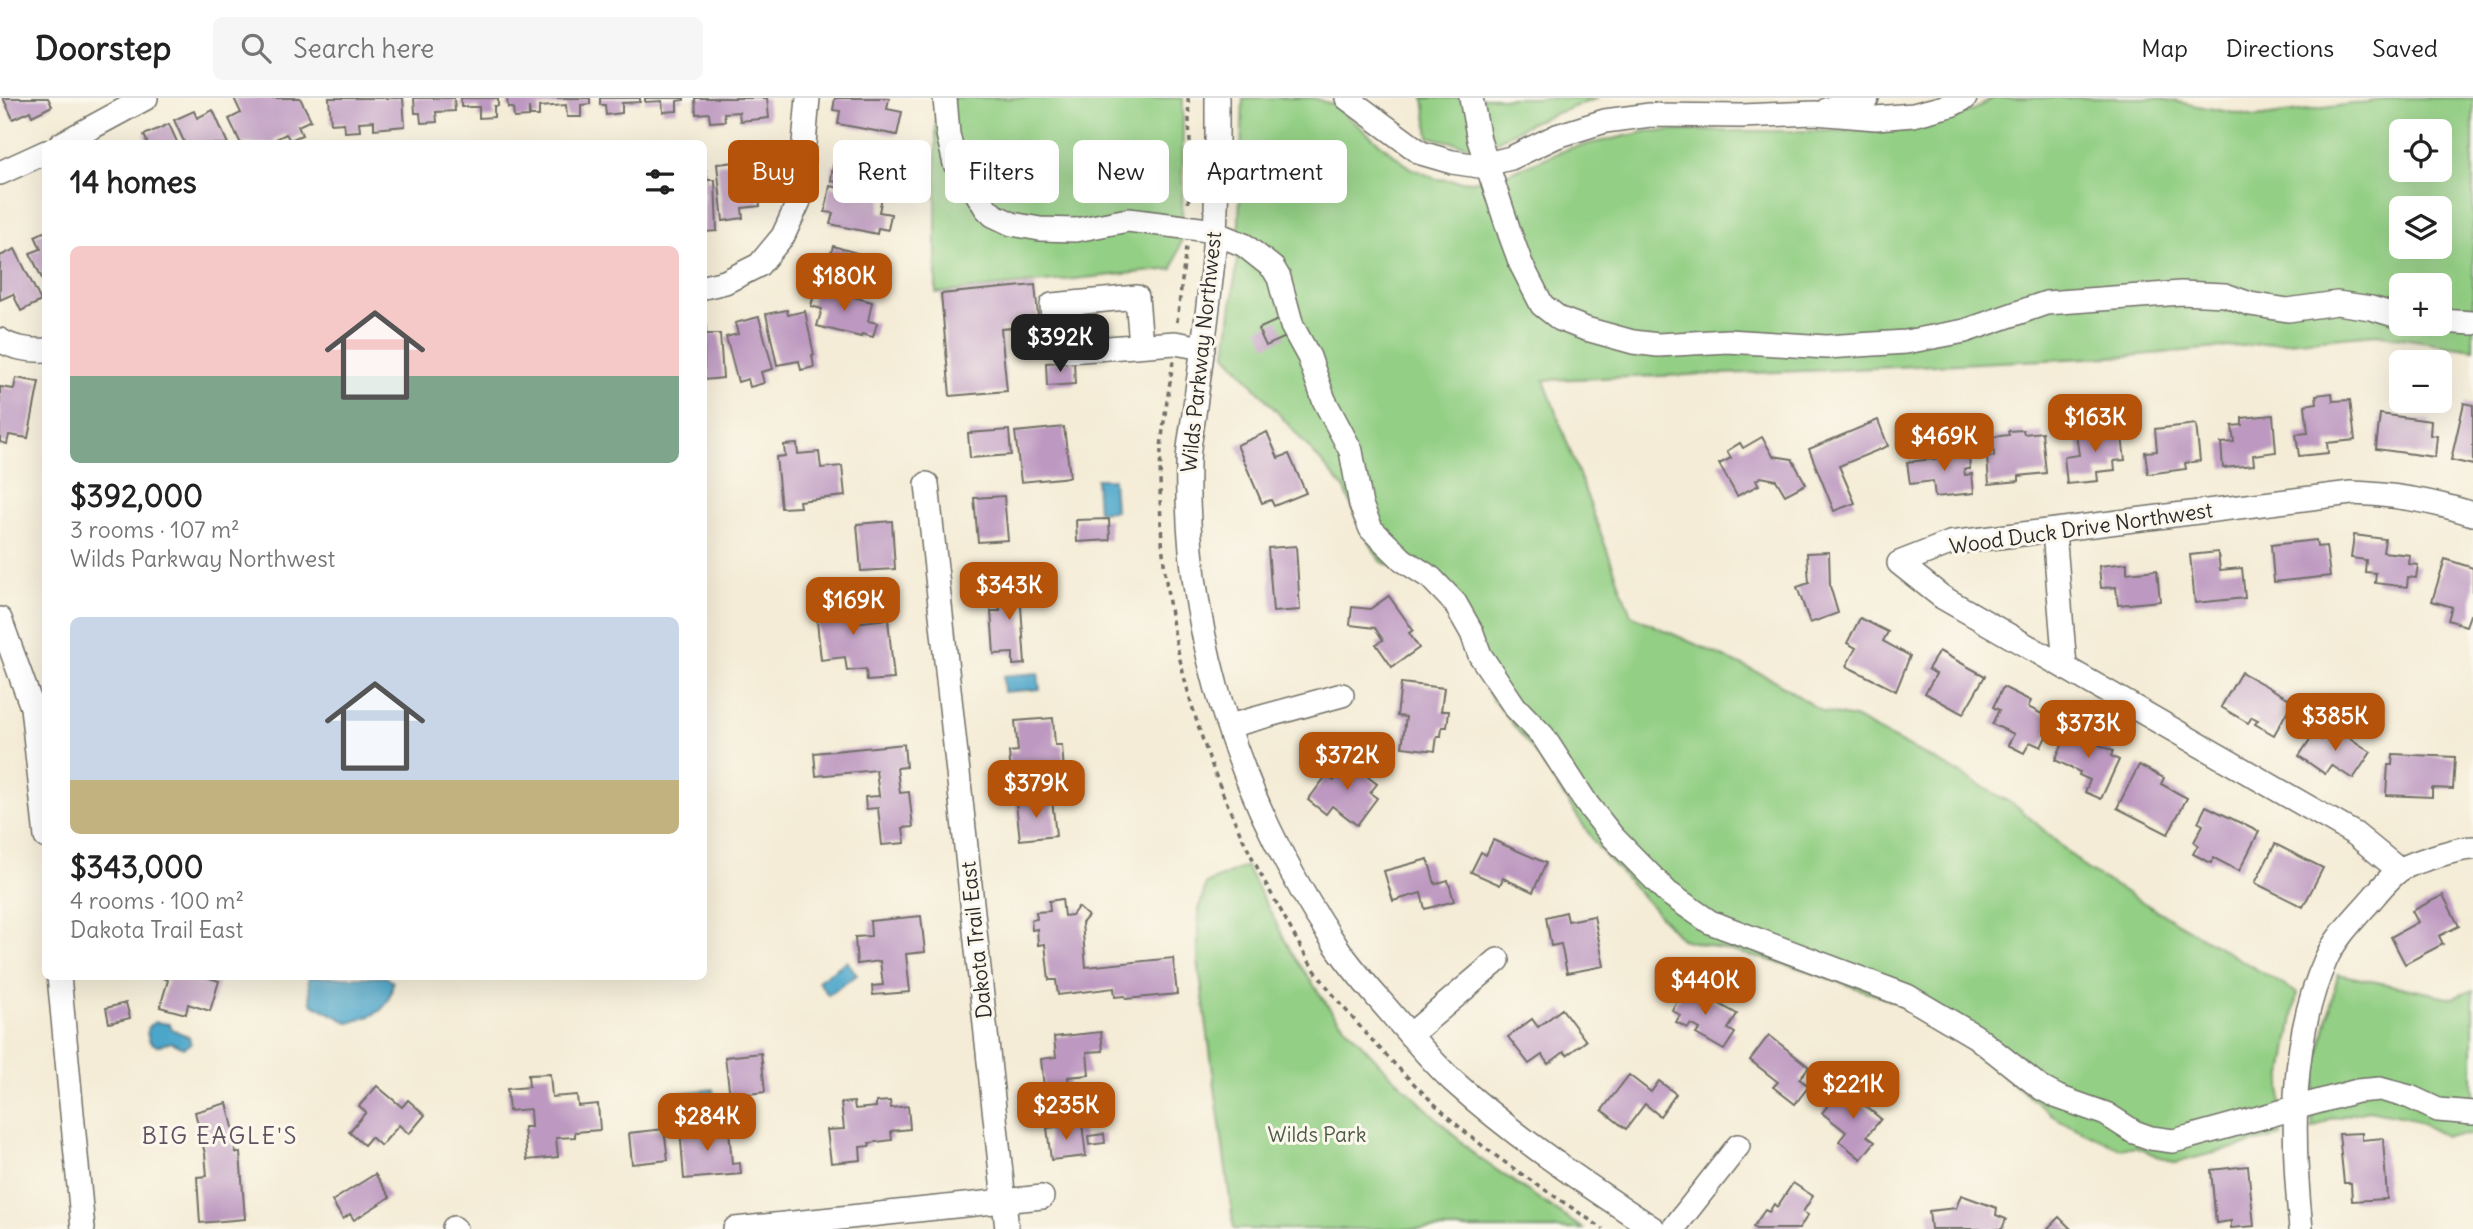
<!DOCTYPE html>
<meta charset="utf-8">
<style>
body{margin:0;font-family:Delius,sans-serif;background:#f6f6f6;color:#222;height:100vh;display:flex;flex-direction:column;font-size:26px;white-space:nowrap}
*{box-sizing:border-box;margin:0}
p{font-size:23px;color:#767676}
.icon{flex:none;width:38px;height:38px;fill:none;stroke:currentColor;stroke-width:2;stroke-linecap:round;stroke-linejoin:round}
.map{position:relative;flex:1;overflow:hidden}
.sheet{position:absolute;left:42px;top:42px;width:665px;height:840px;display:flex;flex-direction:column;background:#fff;border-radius:10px;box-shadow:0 7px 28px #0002}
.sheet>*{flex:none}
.hud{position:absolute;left:728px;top:42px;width:665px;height:63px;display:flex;gap:14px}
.tools{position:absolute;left:2389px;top:21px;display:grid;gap:14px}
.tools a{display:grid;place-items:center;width:63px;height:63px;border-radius:10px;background:#fff;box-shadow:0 7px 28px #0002;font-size:35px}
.price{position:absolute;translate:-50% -60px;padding:0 16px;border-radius:14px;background:#b45309;color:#fff;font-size:23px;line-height:46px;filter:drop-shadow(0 2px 4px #0008)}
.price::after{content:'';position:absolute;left:50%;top:42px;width:21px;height:16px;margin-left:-10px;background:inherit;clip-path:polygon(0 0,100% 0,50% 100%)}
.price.active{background:#222;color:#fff}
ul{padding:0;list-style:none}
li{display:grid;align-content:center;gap:14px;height:371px;padding:0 28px}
li span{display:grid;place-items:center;height:217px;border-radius:10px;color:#555}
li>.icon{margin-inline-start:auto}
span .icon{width:126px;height:126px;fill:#fffc;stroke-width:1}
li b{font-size:30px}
h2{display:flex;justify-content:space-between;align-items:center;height:84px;padding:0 28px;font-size:30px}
.chip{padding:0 24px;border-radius:10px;background:#fff;box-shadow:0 7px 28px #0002;font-size:24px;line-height:63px}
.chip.active{background:#b45309;color:#fff}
header{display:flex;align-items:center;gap:42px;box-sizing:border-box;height:98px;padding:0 35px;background:#fff;border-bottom:2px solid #e0e0e0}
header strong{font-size:33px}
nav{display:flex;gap:38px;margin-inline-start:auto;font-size:24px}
.search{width:490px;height:63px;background:#f6f6f6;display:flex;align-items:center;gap:18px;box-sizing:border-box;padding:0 24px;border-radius:10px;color:#767676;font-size:26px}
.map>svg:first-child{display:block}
.green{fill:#93cf84;stroke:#5f7d58;stroke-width:2;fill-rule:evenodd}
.water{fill:#4ca6ca;stroke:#3c687a;stroke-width:2}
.building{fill:#bd99c1}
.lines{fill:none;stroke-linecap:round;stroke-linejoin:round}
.minor-casing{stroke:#716f67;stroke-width:26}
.path{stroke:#716f67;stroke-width:3.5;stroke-dasharray:5 5;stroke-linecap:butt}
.minor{stroke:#fff;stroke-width:23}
.labels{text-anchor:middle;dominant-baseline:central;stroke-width:6;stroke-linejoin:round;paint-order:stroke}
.street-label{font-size:21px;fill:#2b2b2b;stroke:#fbf7ec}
.park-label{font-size:21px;fill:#4a5c46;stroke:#fbf7ec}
.neighbourhood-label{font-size:23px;letter-spacing:2px;fill:#5e5260;stroke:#fbf7ec}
</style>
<header>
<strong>Doorstep</strong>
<div class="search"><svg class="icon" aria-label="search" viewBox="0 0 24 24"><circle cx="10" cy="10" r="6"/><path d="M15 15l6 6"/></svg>Search here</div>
<nav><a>Map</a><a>Directions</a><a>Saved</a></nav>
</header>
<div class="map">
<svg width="2473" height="1131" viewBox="0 0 2473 1131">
<rect width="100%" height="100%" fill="#fbf7ec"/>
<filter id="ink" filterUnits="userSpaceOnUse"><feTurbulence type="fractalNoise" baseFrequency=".0143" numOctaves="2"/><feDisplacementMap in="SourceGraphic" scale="14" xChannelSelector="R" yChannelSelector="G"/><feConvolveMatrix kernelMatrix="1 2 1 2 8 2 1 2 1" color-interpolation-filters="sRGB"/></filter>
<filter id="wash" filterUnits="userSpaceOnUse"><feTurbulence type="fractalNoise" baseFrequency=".00686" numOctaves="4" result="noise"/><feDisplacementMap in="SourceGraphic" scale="28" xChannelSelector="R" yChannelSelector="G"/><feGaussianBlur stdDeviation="1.57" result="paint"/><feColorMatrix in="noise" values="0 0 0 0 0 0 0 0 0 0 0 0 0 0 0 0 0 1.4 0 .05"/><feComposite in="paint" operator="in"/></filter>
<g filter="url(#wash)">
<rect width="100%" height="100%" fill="#f4ecd6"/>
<g class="green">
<path d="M936,0H1183L1182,140L1173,171L936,195Z"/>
<path d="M1243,0H1314L1333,7L1410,70L1437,81L1472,84L1501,78L1570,50L1649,33H1896L1927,27L1971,13L1994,0H2156L2255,19L2397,0H2473V251L2376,236L2128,258L1832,272L1544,282L1631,517L1772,581L1823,614L1854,620L1950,670L2019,710L2088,772L2297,895L2281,988V1038L2175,1065L2137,1050H2119L2060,1023L1973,953L1896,904L1793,868L1681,841L1599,751L1532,650L1491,599L1445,506L1421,483L1380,463L1358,423L1345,391L1226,256L1238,155ZM2401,33H2440V72H2401ZM2401,110H2440V149H2401ZM2401,187H2440V226H2401Z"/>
<path d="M1424,0H1598L1532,24L1497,43L1470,48L1429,39Z"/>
<path d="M1246,768L1293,857L1333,915L1381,967L1476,1058L1583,1131H1234L1198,862V816L1206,786Z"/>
<path d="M2338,876L2453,900L2473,892V1037L2445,1038L2410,1020L2368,1012L2331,1021L2312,1031L2316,971Z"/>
</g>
<g class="water">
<path d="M1096,381H1113L1115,413L1098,414Z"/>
<path d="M1038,575L1040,591L1004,594L1003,578Z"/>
<path d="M847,863L857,877L828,897L818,883Z"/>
<path d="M308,879H386L393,884C389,915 376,916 349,925L311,905Z"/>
<path d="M155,924L170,926L172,931L189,939L191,946L183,950L171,944L157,948L150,944L147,935L149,928Z"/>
<path d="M713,991L715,1008L681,1012L680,995Z"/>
</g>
<g id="blocks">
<g class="building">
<path d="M3,0H48L52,8L32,18L30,13L13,21Z"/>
<path d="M234,0H300L311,22L298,28L302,37L290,42L286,36L274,42L276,46H241L229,21L241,15Z"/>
<path d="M329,0H403L405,28L374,31V23L359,24L360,33L345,34L344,25L331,26Z"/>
<path d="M414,0H454L455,13L436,14L437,24L421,25L420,15H415Z"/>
<path d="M461,0H498V8H494V19L479,20V9H461Z"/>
<path d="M507,0H590V6L581,7V19H567L566,7L539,9V18H530L529,9V19L514,20L513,10H508Z"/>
<path d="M600,0H640V4L622,5V15L606,17L605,7H600Z"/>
<path d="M645,0H684V2L677,3V13L663,14L662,3L645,4Z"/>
<path d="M695,0H767L769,20L740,23L739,14L724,15L725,23L710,24L709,15L696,16Z"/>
<path d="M835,0H889L887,11L902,14L897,37L838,26L840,13L833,12Z"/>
<path d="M213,12L228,46H185L174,22L194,13L197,20Z"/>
<path d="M169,26L178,46H148L144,37Z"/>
<path d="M843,45L897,53L891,92L831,83L833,67L840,68Z"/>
<path d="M750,52L751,65H755L760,108L742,110L743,120L723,123L717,66L736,64L735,54Z"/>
<path d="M704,72H706L707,82H715L717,133L704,134Z"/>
<path d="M830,88L882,99L879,114L891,116L888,132L878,130L877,136L830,126L833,115L825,114Z"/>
<path d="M46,133V189L30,155L41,151L35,138Z"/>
<path d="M833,148L880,162L878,169L888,172L884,186L873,182L869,197L815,181L819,167L827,169Z"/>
<path d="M15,151L41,203L21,213L13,196L0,202V158Z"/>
<path d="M1035,187L1039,228L1001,231L1007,293L950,298L941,196Z"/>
<path d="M816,189L872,204L868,223L877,225L873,239L862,236L861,239L817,228L822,211L811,208Z"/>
<path d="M787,212L788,217L805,213L814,257H812L814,269L801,272L799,263L777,267L766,216Z"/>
<path d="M759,219L773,271L761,274L764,285L750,289L748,281L738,284L726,239L738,236L735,225Z"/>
<path d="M1278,222L1286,239L1266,248L1258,231Z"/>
<path d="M704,228H706V236H720L723,280L704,282Z"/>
<path d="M1074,263L1075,286L1047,288L1046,265Z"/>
<path d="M16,280L39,284L28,340L9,337L7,346L0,344V289L14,291Z"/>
<path d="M2332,295L2333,303L2350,302L2355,342L2327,345L2328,355L2299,358L2296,336L2308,335L2305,307L2317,305L2316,297Z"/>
<path d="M2464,305L2473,307V367L2451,362Z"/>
<path d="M2380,316L2431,323L2430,337L2437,338L2435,359L2376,351Z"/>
<path d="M2273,317L2276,354L2253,357L2254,367L2223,370L2221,345L2234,344L2232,328L2242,327V320Z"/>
<path d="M1878,322L1888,348L1839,368L1855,405L1834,413L1809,351Z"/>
<path d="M2111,324L2112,333L2121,331L2125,362L2114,363L2115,372L2097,374L2098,383L2067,386L2064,359L2079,357L2076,336L2097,334L2096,325Z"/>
<path d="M2196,326L2200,363L2185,365L2186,371L2148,376L2145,354L2157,353L2155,331Z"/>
<path d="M1064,329L1070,379L1021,384L1015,334Z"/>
<path d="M1009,332L1011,357L970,360L968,335Z"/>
<path d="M2023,332L2024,336L2042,334L2046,375L2019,378V383L1989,386L1987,359L1994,358L1993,339L2009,337L2008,333Z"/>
<path d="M1267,334L1278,360L1289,356L1306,395L1274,408L1271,402L1262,405L1237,347Z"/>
<path d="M1762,339L1773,358L1792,361L1806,386L1785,397L1776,382L1761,379L1756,382L1759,387L1737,398L1719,366L1731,360L1727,353L1740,345L1743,350Z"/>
<path d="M797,346L798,356L819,354L821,370L842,368L845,398L799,403L800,409L781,410L776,359L785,358L784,347Z"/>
<path d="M1961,349L1962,358H1969L1970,371H1964L1965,377L1972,376L1974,395L1935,399L1933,383L1910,386L1907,364L1941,360L1940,351Z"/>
<path d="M1004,398L1008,442L978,444L974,400Z"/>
<path d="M1109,421L1110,442L1077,444L1076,422Z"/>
<path d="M892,423L895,471L861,473L857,426Z"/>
<path d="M2354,437L2385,441L2383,454L2410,457L2409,466L2418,467L2416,480L2408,479L2407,489L2375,485L2376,475L2365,474L2366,462L2351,460Z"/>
<path d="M2316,442L2317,449L2326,448L2330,478L2274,484L2271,447Z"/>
<path d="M1296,448L1300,512L1273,514L1268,450Z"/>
<path d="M1829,454L1830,488L1838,515L1810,525L1797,489L1809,485L1807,455Z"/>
<path d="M2218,454L2220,472L2242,470L2245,500L2195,505L2190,457Z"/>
<path d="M2445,461L2473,470V518L2470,517L2466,528L2448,522L2452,509L2432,503Z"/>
<path d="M2127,465V475L2157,472L2160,503L2118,507L2116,489L2101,490L2099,468Z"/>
<path d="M1019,480L1025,566L1013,567V555L994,556L991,513H1000L998,481Z"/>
<path d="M850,492L854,525L888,521L894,581L867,583L866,571L847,573L845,559L821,562L814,495Z"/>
<path d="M1389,498L1413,532L1409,535L1419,550L1392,569L1376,546L1383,542L1375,530L1350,527L1352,509L1370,511Z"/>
<path d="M1860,520L1888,534L1883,543L1910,558L1896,593L1846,568L1856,550L1847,545Z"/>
<path d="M1939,553L1985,578L1963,616L1925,595L1936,576L1928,571Z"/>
<path d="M2241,574L2293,603L2274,637L2255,626L2258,622L2252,619L2248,625L2221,609Z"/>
<path d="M1401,585L1444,590L1441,613H1449L1447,629H1442L1441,638H1437L1435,653L1402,649L1406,619L1397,618Z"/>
<path d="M2003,589L2031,603L2028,609L2054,622L2041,649L2030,644L2024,655L2008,647L2014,636L1992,626L1999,612L1993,609Z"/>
<path d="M1053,620L1055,647H1062L1065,686L1012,690L1009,654L1018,653L1015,623Z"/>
<path d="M2071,628L2097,641L2095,645L2113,653L2111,658L2119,662L2101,701L2085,694L2090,682L2079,677L2080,674L2055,662Z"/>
<path d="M2331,628L2371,654L2353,681L2331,667L2325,676L2299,658L2313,637L2321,642Z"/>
<path d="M904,646L906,669L897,670L900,695L909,694L913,729L903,730L905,745L882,747L878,710L866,711L865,699L879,698L876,672L816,678L814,655Z"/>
<path d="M2393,656L2455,659L2453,691L2432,690V699L2386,697L2388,667H2392Z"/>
<path d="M1360,661L1374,671L1368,679L1377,686L1370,695L1377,700L1357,727L1332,708L1326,716L1308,702L1326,678L1334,683L1346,667L1352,671Z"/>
<path d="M2139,667L2164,680L2161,686L2187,700L2168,736L2117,710Z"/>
<path d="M1052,701L1056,738L1020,742L1016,705Z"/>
<path d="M2206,708L2259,734L2239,773L2214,760L2211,765L2193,756L2198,747L2194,744L2203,727L2198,724Z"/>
<path d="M1493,742L1546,765L1533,794L1503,780L1500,787L1471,774L1481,754L1486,757Z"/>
<path d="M2275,746L2323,770L2303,809L2255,785Z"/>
<path d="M1428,761L1435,786L1448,782L1454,803L1425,811L1421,795L1393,803L1384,773Z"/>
<path d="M2443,797L2459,828L2439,838L2443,846L2405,866L2391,839L2418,824L2412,813Z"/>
<path d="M1062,801L1064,818L1072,817L1078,809L1088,818L1082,825L1086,869L1173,860L1177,896L1126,901L1125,898L1115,899L1114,890L1058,897L1056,882H1049L1045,846L1038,847L1037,831L1032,832L1031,822L1037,821L1036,814L1050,813L1049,803Z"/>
<path d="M1566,814L1568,823L1594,818L1604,868L1567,875L1561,846L1551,848L1546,819Z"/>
<path d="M921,818L925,854L906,856L910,894L873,897L872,888L883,887L880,863L857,866L855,839L871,838L870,823Z"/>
<path d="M158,878H203L219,883L210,913L188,906L186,916L160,909L168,882Z"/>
<path d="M1686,887L1737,916L1728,931L1735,935L1724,952L1696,936L1700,931L1691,926L1688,930L1676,924L1680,917L1672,912Z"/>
<path d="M126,905L130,920L109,925L106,910Z"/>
<path d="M1562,911L1586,943L1567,957L1564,954L1548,966L1542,957L1529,966L1508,939L1532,921L1538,929Z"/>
<path d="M1101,934L1103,953L1087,954L1089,977L1068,979L1072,1016L1047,1018L1041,961L1056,959L1054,939Z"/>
<path d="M1769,937L1809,969L1799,981L1809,988L1795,1006L1773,989L1778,984L1750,962Z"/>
<path d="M761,955L765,994L730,998L725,959Z"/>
<path d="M550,976L552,999L577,997L578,1008L598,1006L600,1032L575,1034V1039L556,1040L558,1059L527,1062L524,1029H531L530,1011L509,1013L507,991L529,989L528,977Z"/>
<path d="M1629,977L1651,994L1659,983L1676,996L1660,1018L1645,1006L1626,1031L1602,1012Z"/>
<path d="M1844,987L1865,1003L1863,1006L1881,1021L1867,1038L1875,1044L1861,1061L1839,1043L1846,1034L1822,1015Z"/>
<path d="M377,988L402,1009L408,1002L425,1017L409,1036L399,1027L381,1048L371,1039L364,1047L349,1034L366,1014L359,1008Z"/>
<path d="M890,1003L891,1010L908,1008L910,1031L891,1033L892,1042L869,1045L870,1048L860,1049L861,1062L831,1065L827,1032L844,1031L841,1005L854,1004L855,1011L876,1009V1004Z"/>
<path d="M227,1005L237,1046L234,1047L236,1055H240L245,1121L200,1125L197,1079L207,1078L205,1056L195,1014Z"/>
<path d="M1082,1026L1086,1058L1051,1062L1047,1030Z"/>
<path d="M714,1027V1034L729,1032L732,1066L740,1065L741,1076L684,1081L680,1030Z"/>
<path d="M664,1031L668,1062L632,1066L629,1035Z"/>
<path d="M2362,1035V1042L2383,1040L2387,1101L2352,1103L2351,1085H2344L2339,1036Z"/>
<path d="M1104,1036L1105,1045L1089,1047L1088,1038Z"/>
<path d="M2248,1068L2254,1128L2231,1130V1123L2216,1125L2211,1072Z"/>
<path d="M375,1076L390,1099L354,1122L350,1116L343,1121L332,1103Z"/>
<path d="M1793,1085L1813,1098L1803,1114L1808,1117L1799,1131H1756L1753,1129L1765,1112L1769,1114L1774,1106L1777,1109Z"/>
<path d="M1961,1097L1997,1110L1996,1117L2006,1121L2002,1131H1931L1929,1113L1956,1110Z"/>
<path d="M2059,1119L2071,1131H2047Z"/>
</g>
</g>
</g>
<g filter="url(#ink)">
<use href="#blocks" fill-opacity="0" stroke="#716f67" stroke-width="2"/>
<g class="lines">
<defs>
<g id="minor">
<path d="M945,0L948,36L955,66L971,86L986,110L993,117L1012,126L1040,131L1076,132L1128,122L1208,132L1244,147L1273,170L1279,180L1292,228L1309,259L1324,302L1351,353L1361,407L1371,431L1403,462L1431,480L1455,505L1472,535L1480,557L1515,609L1543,638L1587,706L1613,739L1668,795L1710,824L1907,898L1975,938L2041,990L2058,999L2106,1016L2134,1034L2151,1040L2173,1043L2189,1039L2357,993L2380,991L2410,999L2438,1012L2473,1015"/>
<path d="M1217,0C1217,63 1218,127 1210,190C1206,230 1200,269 1195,308C1193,327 1188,347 1188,366C1184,536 1240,703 1333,843C1351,871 1374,895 1395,920C1414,941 1432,964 1453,983C1515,1039 1584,1085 1654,1131"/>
<path d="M1347,0L1421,55L1452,64L1479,68L1511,60L1557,38L1605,23L1650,17L1742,18L1815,15L1876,20L1913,17L1951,7L1965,0"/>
<path d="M1471,0L1479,42L1510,136L1521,166L1542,207L1560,221L1586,231L1633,244L1658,247L1728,243L1826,249L1906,244L1965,233L2046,205L2181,195L2225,197L2250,206L2288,212L2337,205L2371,210L2401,219"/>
<path d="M1828,11L1867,0"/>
<path d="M61,46L146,0"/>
<path d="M0,75L46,54"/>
<path d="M704,189L725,184L759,167L783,138L799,103L808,0"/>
<path d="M2440,223L2473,225"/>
<path d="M0,242C12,250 31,253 46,252"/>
<path d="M1141,247L1137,199L1052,207L1054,239L1068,253L1175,245L1203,250"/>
<path d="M927,386L1007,1131"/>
<path d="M2054,433L2065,569"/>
<path d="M0,521L32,609L46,739"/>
<path d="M1229,628L1342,597"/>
<path d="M2399,772L2355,736L1942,499L1899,465L1950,445L2351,395C2394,396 2432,403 2473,416"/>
<path d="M59,878L83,1131"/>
<path d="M1410,937L1498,862"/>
<path d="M454,1130L455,1131"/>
<path d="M735,1131L1042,1099"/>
<path d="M1673,1131L1738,1048"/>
<path d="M2301,1131C2292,1044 2289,943 2326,861C2336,839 2355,820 2371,802C2379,792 2388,782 2397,774C2408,765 2459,750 2473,750"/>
</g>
</defs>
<use href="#minor" class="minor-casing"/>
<g class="path">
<path d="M1188,0L1191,66L1188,109"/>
<path d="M1177,224L1186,149"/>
<path d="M1173,263C1169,293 1163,323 1161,352C1153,515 1199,671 1280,811C1291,831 1301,852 1314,871C1352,924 1398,971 1445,1016C1492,1060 1550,1094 1603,1131"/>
</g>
<use href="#minor" class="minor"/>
</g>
</g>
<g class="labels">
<g class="street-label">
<text transform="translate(1201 254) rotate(-84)">Wilds Parkway Northwest</text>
<text transform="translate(2081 430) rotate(-8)">Wood Duck Drive Northwest</text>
<text transform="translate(976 842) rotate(-96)">Dakota Trail East</text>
</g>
<g class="park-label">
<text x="1317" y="1036">Wilds Park</text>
</g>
<g class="neighbourhood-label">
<text x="220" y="1037">BIG EAGLE'S</text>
</g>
</g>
</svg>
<div class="tools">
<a><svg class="icon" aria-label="locate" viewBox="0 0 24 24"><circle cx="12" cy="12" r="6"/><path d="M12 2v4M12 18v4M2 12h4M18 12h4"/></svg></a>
<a><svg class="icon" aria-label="layers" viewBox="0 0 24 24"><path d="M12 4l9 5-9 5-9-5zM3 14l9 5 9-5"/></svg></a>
<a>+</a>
<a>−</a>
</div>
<b class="price" style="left:844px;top:215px">$180K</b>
<b class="price active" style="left:1060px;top:276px">$392K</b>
<b class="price" style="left:2095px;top:356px">$163K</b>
<b class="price" style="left:1944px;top:375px">$469K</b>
<b class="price" style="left:1009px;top:524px">$343K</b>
<b class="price" style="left:853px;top:539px">$169K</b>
<b class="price" style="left:2335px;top:655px">$385K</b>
<b class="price" style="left:2088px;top:662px">$373K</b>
<b class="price" style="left:1347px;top:694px">$372K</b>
<b class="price" style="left:1036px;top:722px">$379K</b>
<b class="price" style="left:1705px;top:919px">$440K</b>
<b class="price" style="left:1853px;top:1023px">$221K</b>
<b class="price" style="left:1066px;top:1044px">$235K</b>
<b class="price" style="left:707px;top:1055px">$284K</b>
<div class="hud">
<a class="chip active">Buy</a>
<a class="chip">Rent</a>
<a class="chip">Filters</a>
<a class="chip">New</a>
<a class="chip">Apartment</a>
</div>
<section class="sheet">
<h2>14 homes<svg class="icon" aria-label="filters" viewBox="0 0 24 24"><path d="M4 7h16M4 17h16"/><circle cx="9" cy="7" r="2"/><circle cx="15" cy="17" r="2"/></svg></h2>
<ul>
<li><span style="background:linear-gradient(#f6c9c9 60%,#7fa58c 0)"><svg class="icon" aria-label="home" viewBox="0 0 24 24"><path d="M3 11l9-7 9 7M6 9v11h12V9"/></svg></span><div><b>$392,000</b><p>3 rooms · 107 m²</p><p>Wilds Parkway Northwest</p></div></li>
<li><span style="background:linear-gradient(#c9d6e8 75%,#c2b280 0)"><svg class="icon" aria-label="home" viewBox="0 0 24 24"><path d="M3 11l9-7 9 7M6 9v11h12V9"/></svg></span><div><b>$343,000</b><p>4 rooms · 100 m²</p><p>Dakota Trail East</p></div></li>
</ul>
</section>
</div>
